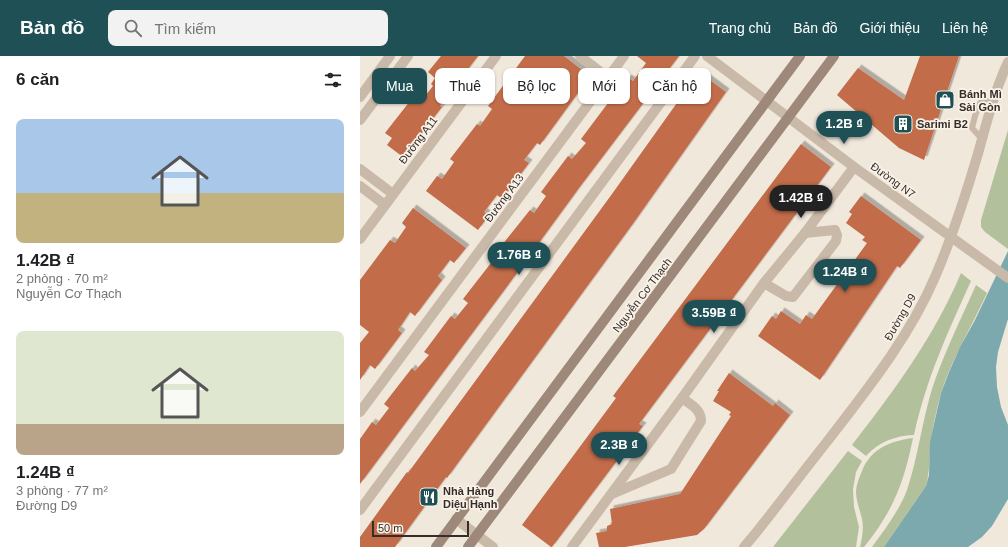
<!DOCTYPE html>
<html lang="vi">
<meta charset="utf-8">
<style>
body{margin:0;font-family:Arial,sans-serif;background:#f2f2f2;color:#202124;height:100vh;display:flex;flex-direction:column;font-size:15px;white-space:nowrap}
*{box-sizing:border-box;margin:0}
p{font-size:13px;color:#757577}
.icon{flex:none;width:22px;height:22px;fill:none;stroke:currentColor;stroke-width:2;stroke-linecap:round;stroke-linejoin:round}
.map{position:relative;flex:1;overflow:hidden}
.sheet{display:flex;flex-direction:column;background:#fff;width:360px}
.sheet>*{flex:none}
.guide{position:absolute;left:12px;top:12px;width:380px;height:36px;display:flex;gap:8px}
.scale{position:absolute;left:12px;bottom:10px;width:97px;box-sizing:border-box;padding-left:4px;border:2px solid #362d28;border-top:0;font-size:11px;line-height:14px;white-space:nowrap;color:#362d28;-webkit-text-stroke:3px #f9f2e8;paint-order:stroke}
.price{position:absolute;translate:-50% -34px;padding:0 9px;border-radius:14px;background:#1f5056;color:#fff;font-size:13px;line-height:26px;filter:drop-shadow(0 1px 2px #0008)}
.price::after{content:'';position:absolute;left:50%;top:24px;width:12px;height:9px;margin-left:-6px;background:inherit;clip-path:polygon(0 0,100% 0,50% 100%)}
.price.active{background:#222;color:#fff}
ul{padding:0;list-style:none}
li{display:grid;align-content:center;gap:8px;height:212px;padding:0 16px}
li span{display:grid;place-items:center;height:124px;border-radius:8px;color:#555}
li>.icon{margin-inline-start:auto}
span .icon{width:72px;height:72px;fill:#fffc;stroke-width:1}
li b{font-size:17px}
h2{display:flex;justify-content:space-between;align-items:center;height:48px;padding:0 16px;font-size:17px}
.chip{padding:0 14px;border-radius:8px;background:#fff;box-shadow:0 1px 3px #0004;font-size:14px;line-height:36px}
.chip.active{background:#1f5056;color:#fff}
header{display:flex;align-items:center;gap:24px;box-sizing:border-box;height:56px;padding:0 20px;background:#1f5056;color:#fff}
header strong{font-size:19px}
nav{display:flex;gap:22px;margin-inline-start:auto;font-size:14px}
.search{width:280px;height:36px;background:#f2f2f2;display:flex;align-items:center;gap:10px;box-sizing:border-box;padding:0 14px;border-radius:8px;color:#757577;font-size:15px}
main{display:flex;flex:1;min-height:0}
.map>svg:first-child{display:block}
.green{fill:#b2c09c}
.water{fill:#7ca9ad}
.building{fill:#c26c49;filter:url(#shadow)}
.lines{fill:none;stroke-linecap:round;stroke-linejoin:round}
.lane{stroke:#c9b9a8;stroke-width:6}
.street{stroke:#c9b9a8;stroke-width:10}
.secondary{stroke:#9d887a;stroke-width:10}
.labels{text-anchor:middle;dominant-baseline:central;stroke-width:3.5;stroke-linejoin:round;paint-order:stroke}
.poi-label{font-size:11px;font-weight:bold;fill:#362d28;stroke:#f9f2e8;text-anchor:start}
.street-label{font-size:11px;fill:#362d28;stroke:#f9f2e8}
</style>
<header>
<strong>Bản đồ</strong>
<div class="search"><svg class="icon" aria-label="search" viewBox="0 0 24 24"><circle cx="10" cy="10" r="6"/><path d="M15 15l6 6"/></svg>Tìm kiếm</div>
<nav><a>Trang chủ</a><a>Bản đồ</a><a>Giới thiệu</a><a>Liên hệ</a></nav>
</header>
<main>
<section class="sheet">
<h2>6 căn<svg class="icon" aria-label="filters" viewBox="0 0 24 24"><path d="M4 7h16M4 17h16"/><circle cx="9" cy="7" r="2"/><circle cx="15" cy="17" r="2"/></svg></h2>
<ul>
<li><span style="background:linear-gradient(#a9c7e8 60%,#c2b280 0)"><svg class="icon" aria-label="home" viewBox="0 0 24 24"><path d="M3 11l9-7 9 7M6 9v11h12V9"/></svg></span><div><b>1.42B ₫</b><p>2 phòng · 70 m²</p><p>Nguyễn Cơ Thạch</p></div></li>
<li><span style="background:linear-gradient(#dfe7d0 75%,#b9a48a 0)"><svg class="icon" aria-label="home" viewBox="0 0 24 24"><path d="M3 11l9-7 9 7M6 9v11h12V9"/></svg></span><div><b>1.24B ₫</b><p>3 phòng · 77 m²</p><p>Đường D9</p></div></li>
</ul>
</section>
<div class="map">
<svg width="648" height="491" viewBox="0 0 648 491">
<defs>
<filter id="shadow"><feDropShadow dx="3.5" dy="-3.5" stdDeviation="0" flood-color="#0004"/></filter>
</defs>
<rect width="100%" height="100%" fill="#f1e8dc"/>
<g class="green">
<path d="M648,74V193L625,176L621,171V164Z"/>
<path d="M601,217L611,225C588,276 566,323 554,379C535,380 520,385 506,400L492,389C534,335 574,281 601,217Z"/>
<path d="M616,229L627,237C612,270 592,302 581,337C577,352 573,369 571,385C569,400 570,415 566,430L524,491H512C525,473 539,455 547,434C558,401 562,366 572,333C584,297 601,263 616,229Z"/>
<path d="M553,382C544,427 533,455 504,491H500C502,482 504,473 502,463C500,454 496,445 496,436C496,429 499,422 502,415C511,392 531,385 553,382Z"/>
<path d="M488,395L502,405L496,416L493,433L494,451L499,471L496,491H413Z"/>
</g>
<path class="water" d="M648,195V263L638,296L636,311L637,331L641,351L648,369V443L632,470L622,481L608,491H524L566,430L569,419L570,386L581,337L589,316L600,291L615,264Z"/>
<g class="building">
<path d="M81,0H118L80,50L82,51L43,101L27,89L32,82L25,77L54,40L61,45L73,30L71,28L75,22L68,16Z"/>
<path d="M165,0H204L226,17L224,19L229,22L180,89L177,87L164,104L169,107L142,143L137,139L124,156L129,159L118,174L66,135L77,120L82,123L94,106L90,103L117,68L120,70L132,53L128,50Z"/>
<path d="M277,0H319L219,132L154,221L0,428V383L12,366L16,369L29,352L24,348L52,312L55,315L69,299L64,296L91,260L95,263L108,247L103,243L131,207L134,209L147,193L142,189L170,154L174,157L186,140L181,136L208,100L212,103L226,87L221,83L248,47L268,22L273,25L286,7Z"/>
<path d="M560,0H599L564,104L539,92L477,39L498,12L544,44Z"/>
<path d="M339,16L366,36L272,169L87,422L86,421L35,491H0V481L47,416L48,417L252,138Z"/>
<path d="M441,88L471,111L279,368L283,370L192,491H191L162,469L256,342L253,340Z"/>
<path d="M501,140L561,184L540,212L537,210L460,324L398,280L412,260L416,263L421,255L440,268L446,259L452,263L507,187L502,184L505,181L486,167L492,158L489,156Z"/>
<path d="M53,152L106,192L94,207L90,204L78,220L82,224L55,260L50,256L38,274L42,277L15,313L10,309L0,324V287L9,276L0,269V224L30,184L35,187L46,171L42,167Z"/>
<path d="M369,317L413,350L415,347L430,359L344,473L337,479L265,491H239L236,477L247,475V470L252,468L250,453L320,438L371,360L369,359L371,356L353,345L359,335H357Z"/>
</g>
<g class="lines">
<path class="lane" d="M622,83L612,72L615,60L620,47L634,44"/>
<g class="street">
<path d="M220,0L248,22"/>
<path d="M347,0L494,111L648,222"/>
<path d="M0,41L30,0"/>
<path d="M0,64L48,0"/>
<path d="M0,113L33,138"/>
<path d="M0,130L25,149"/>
<path d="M0,183L136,0"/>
<path d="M404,227L426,240L433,241L476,185L477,179L475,174L445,177"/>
<path d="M0,356L264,0"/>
<path d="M252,438L311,413L341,365C341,353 331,349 322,342"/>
<path d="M0,454L335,0"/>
<path d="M96,463L133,491"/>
<path d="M212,491L322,342L404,227L445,177L494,111"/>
<path d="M384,491L395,478C419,448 442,417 466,387C506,335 549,282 575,221C592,182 605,141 617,101C626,69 634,36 648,6"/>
</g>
<g class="secondary">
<path d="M76,491L440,0"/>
<path d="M108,491L474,0"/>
</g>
</g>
<defs>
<symbol id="shop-square" viewBox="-11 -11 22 22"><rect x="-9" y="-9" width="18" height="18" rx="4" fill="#1f5056" stroke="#f9f2e8"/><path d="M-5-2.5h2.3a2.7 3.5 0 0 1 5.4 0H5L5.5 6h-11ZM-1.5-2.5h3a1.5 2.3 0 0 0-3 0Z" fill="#fff"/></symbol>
<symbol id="building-square" viewBox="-11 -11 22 22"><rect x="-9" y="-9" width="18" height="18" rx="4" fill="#1f5056" stroke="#f9f2e8"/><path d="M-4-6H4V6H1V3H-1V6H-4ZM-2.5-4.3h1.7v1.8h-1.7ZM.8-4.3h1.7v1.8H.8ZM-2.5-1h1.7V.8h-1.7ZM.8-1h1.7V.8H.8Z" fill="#fff"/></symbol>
<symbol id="restaurant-square" viewBox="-11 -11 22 22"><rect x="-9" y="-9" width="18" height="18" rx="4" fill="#1f5056" stroke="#f9f2e8"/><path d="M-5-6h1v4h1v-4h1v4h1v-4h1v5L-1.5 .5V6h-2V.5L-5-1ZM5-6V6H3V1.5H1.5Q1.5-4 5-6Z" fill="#fff"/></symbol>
</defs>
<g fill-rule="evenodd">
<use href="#shop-square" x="574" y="33" width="22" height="22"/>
<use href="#building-square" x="532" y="57" width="22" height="22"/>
<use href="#restaurant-square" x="58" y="430" width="22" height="22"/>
</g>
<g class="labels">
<g class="poi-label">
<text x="599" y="38">Bánh Mì<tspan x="599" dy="13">Sài Gòn</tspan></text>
<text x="557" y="68">Sarimi B2</text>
<text x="83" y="435">Nhà Hàng<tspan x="83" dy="13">Diệu Hạnh</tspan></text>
</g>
<g class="street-label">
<text transform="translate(58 84) rotate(-53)">Đường A11</text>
<text transform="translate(533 124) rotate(36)">Đường N7</text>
<text transform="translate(144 142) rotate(-53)">Đường A13</text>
<text transform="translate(282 239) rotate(-53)">Nguyễn Cơ Thạch</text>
<text transform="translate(540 261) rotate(-60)">Đường D9</text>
</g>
</g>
</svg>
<div class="scale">50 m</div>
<b class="price" style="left:484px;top:89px">1.2B ₫</b>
<b class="price active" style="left:441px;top:163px">1.42B ₫</b>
<b class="price" style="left:159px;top:220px">1.76B ₫</b>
<b class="price" style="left:485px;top:237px">1.24B ₫</b>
<b class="price" style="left:354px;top:278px">3.59B ₫</b>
<b class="price" style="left:259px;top:410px">2.3B ₫</b>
<div class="guide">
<a class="chip active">Mua</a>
<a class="chip">Thuê</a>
<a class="chip">Bộ lọc</a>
<a class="chip">Mới</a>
<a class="chip">Căn hộ</a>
</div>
</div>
</main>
